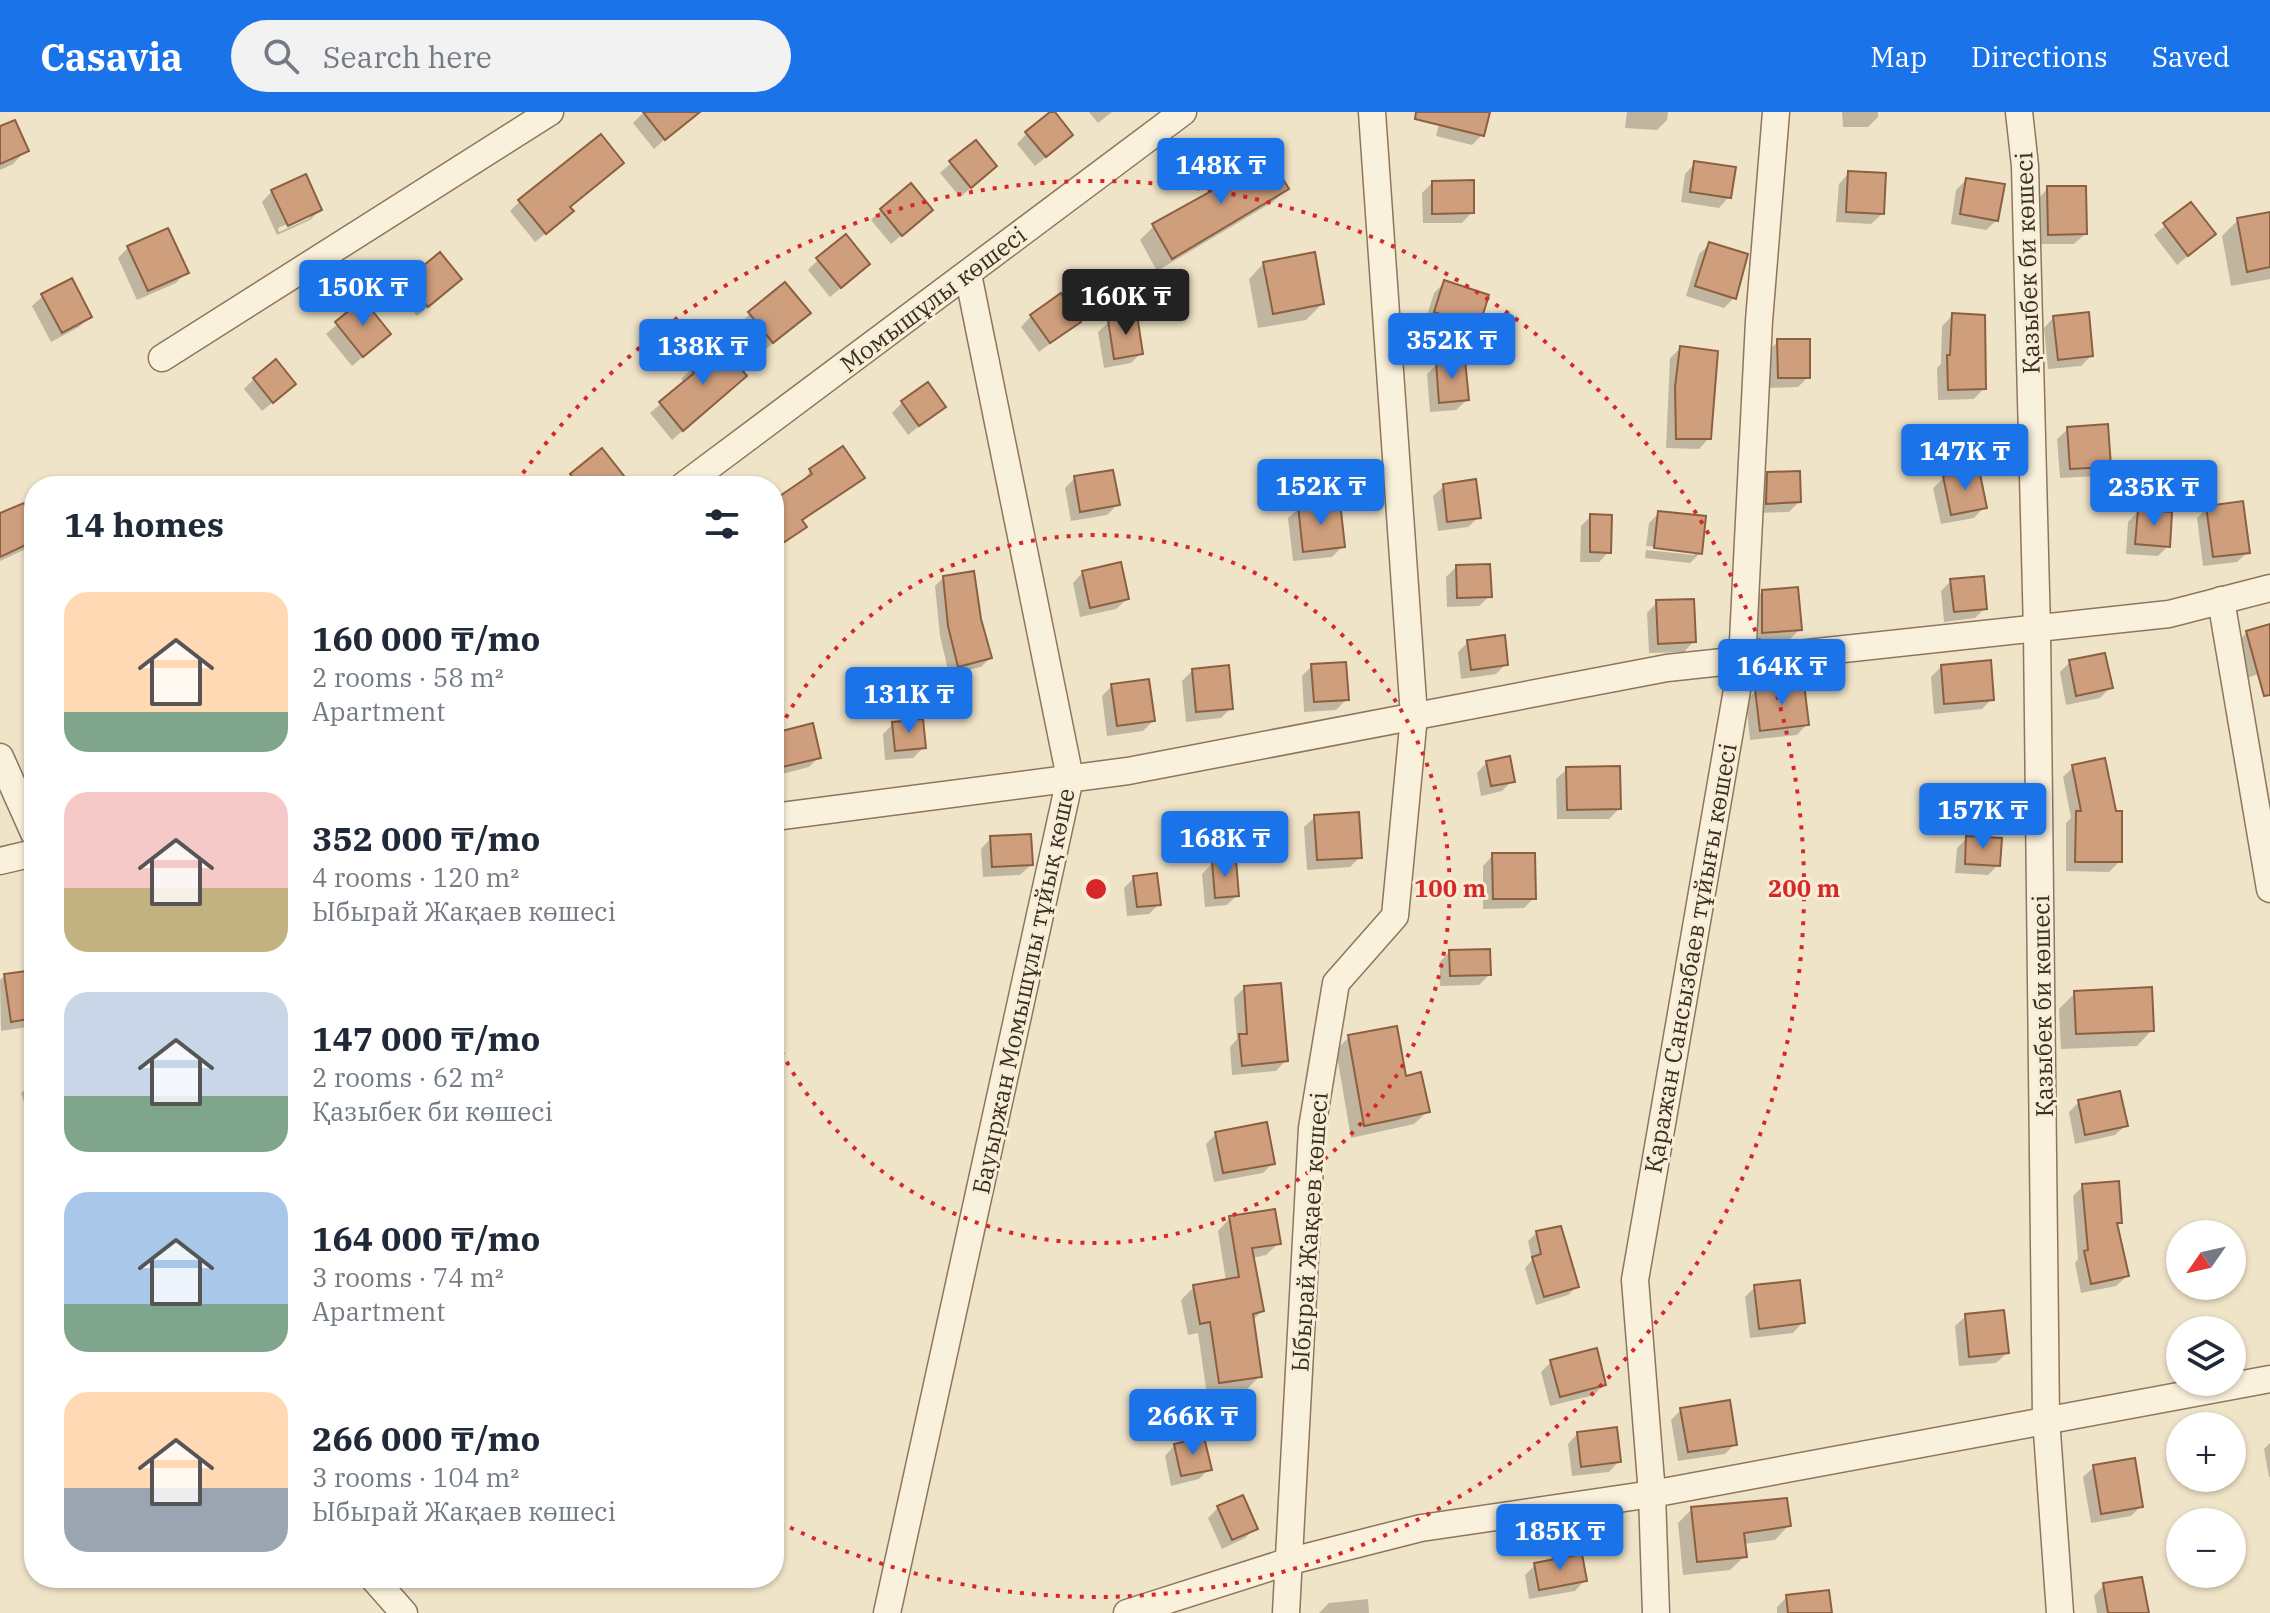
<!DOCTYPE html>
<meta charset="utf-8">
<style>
body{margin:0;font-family:"IBM Plex Serif",serif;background:#f2f2f3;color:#1f2937;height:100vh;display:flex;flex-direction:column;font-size:30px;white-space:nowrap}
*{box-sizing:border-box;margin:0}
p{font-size:26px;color:#747a83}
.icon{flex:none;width:44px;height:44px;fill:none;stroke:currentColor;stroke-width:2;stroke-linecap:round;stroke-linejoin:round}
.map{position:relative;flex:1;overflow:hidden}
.drawer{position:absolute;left:24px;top:364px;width:760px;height:1112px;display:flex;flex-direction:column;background:#fff;border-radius:32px;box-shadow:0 2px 6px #0004}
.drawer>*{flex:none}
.needle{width:52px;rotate:236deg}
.fabs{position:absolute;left:2166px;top:1108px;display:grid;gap:16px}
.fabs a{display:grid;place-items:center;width:80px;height:80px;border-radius:50%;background:#fff;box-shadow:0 2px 6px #0004;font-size:40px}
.price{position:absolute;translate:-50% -68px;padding:0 18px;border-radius:8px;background:#1a73e8;color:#fff;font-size:26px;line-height:52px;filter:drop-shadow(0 2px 4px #0008)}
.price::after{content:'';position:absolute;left:50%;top:48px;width:24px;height:18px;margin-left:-12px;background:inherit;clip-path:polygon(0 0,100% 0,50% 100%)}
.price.current{background:#222;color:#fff}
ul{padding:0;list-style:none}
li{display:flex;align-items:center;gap:24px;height:200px;padding:0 40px}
li span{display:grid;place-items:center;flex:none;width:224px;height:160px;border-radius:24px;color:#555}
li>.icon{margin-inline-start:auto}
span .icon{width:96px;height:96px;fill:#fffc;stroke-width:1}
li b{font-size:34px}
h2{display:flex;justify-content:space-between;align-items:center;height:96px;padding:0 40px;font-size:34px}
header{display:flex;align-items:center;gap:48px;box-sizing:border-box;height:112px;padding:0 40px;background:#1a73e8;color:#fff}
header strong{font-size:38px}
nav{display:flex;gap:44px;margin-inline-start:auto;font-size:28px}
.search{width:560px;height:72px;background:#f2f2f3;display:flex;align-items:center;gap:20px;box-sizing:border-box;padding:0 28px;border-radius:44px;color:#747a83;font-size:30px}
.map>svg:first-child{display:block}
.shadow{fill:#0003;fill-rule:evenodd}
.building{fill:#cf9f7d;stroke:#8d5f41;stroke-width:2}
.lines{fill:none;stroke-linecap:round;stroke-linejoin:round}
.street-casing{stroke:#8d765c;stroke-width:29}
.street{stroke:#faf1dc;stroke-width:26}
.ring{fill:none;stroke:#d62828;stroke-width:4;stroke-dasharray:4 8}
.labels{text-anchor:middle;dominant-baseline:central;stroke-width:6;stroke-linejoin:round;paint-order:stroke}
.street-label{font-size:24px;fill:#3d2e20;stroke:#f7eed8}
.centre{fill:#d62828;stroke:#f7eed8;stroke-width:4}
.ring-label{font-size:24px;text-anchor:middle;font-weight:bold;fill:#d62828;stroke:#f7eed8;stroke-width:6;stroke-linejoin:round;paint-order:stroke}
</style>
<header>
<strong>Casavia</strong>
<div class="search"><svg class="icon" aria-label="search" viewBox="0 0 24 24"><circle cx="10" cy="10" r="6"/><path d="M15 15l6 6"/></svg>Search here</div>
<nav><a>Map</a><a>Directions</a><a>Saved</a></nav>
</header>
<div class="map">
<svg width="2270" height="1501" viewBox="0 0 2270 1501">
<rect width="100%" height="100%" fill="#f0e4c8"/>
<g class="shadow">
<path d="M695,0L654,37L633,11L644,0Z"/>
<path d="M1089,0H1112L1098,11Z"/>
<path d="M1442,0H1488L1482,23L1472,33L1436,24Z"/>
<path d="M1627,0H1668L1667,8L1657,18L1625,16Z"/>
<path d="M1842,0H1878V5L1868,15H1843Z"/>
<path d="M0,17L26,38L13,52L0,58Z"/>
<path d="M1027,21L1061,33L1035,54L1017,32Z"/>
<path d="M1266,42L1287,76L1273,90L1157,159L1140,128L1154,114L1225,72L1239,58Z"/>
<path d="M951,51L985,64L960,85L940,61Z"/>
<path d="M1695,51L1729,85L1719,96L1681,90L1685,62Z"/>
<path d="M1849,61L1882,102L1871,112L1836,110L1839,72Z"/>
<path d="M1966,68L1997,108L1986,118L1951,112L1956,78Z"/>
<path d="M1432,71L1472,100L1462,111H1423L1422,81Z"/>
<path d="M2048,76L2085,122L2074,132H2039L2038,87Z"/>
<path d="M272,79L320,98L310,108L277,123L262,90ZM310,102V106L279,120L278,116Z"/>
<path d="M520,89L568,96L561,109L535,130L510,99Z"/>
<path d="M2191,92L2214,122L2177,153L2154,123Z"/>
<path d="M881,98L920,108L891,132L871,108Z"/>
<path d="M2270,102V167L2231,174L2222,124L2238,108Z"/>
<path d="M1710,132L1734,186L1724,196L1686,184L1699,142Z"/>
<path d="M128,136L186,160L176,171L137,188L118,146Z"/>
<path d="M440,143L449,177L417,204L397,180Z"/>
<path d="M818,148L858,162L830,185L808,158Z"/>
<path d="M1264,151L1322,192L1306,208L1258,216L1249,167Z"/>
<path d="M1444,171L1477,214L1467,224L1425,210L1434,181Z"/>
<path d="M43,184L89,205L79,215L51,230L32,194Z"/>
<path d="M363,190L378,232L352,254L326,222Z"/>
<path d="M750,202L798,211L762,240L739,212Z"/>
<path d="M1953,203L1984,276L1974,287L1938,288L1937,256L1941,252L1942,214Z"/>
<path d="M1031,204L1078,210L1039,240L1021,215Z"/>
<path d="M2054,205L2091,244L2081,254L2048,257L2044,216Z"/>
<path d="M1109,210L1141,241L1131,251L1104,256L1098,220Z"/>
<path d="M1778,229L1808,265L1798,275L1768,276V240Z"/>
<path d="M1681,236L1709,326L1699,337L1666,336L1670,246Z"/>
<path d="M1437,252L1467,288L1456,298L1430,300L1427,262Z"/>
<path d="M691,257L734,274L672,328L650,301L685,271L681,267Z"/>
<path d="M254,267L283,282L262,299L244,277Z"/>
<path d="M902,291L943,295L908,323L892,301Z"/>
<path d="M2068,317L2109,354L2098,364L2060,366L2057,327Z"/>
<path d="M810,359L863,366L801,410L804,414L774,439V390L802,371Z"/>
<path d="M1768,362L1799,390L1789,400L1757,401L1758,372Z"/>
<path d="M572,363L618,374H562Z"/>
<path d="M471,366L477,374H461Z"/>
<path d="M1075,366L1117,393L1107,403L1071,409L1065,376Z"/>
<path d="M1944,366L1984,395L1974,406L1941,412L1933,376Z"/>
<path d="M1444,374L1479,405L1468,415L1438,419L1433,384Z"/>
<path d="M1299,396L1343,434L1332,445L1293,449L1288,406Z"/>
<path d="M2207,396L2248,440L2237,450L2203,454L2197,406Z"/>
<path d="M2138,400L2168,434L2158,444L2126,442L2128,410Z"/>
<path d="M1659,401L1700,441L1690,451L1645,446L1646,438L1694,443V439L1646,434L1649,411Z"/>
<path d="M0,404L34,417V430L28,436L0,449Z"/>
<path d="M1591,404L1609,440L1599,450H1580L1581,414Z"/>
<path d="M1456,455L1490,484L1479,494L1447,495L1446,465Z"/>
<path d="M1083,460L1127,487L1116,497L1080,505L1073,471Z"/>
<path d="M944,465L979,507L990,546L981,555L949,562L940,524L935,474Z"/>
<path d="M1951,469L1985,496L1975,506L1944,510L1941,479Z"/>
<path d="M1762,480L1800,517L1790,527L1753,531L1752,490Z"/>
<path d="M1657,490L1694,529L1684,540L1649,541L1647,501Z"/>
<path d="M2247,520L2270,521V558L2247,566L2237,531Z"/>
<path d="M1468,530L1506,552L1496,562L1461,567L1458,540Z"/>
<path d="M2070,550L2110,576L2100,586L2066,593L2060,560Z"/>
<path d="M1312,554L1346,588L1336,598L1304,600L1302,564Z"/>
<path d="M1941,555L1992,587L1982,597L1934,602L1931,565Z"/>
<path d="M1193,558L1231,596L1221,606L1186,610L1182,569Z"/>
<path d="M1112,574L1153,609L1143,619L1107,624L1102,584Z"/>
<path d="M1756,579L1807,612L1797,623L1750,628L1746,589Z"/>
<path d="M893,612L924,635L913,646L885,648L883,622Z"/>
<path d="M775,623L819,645L809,655L774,664Z"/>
<path d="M1487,650L1512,669L1502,679L1481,684L1477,661Z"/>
<path d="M2073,655L2120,749L2109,760L2066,759V711L2071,706L2063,665Z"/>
<path d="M1567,657L1619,697L1609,707H1557L1556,667Z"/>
<path d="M1315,705L1360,745L1350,755L1307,758L1304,715Z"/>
<path d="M991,726L1031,753L1020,763L983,765L981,737Z"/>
<path d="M1967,726L1998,753L1988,763L1955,761L1957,736Z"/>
<path d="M1493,743L1534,786L1524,796L1483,797V754Z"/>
<path d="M1213,751L1237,783L1227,793L1205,795L1202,762Z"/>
<path d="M1134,766L1159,792L1149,802L1127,804L1124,776Z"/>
<path d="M1450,839L1489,863L1479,873L1440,874V850Z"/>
<path d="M34,860V914L1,919L0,868L5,864Z"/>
<path d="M1244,876L1286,948L1276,959L1232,963L1230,935L1237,927L1234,886Z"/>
<path d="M2075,881L2152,918L2137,934L2061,937L2059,897Z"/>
<path d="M1349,925L1404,966L1428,999L1414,1012L1351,1026L1336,938Z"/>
<path d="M34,969V996L27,999L21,981Z"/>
<path d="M2079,990L2126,1013L2115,1023L2075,1032L2069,1000Z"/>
<path d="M1216,1022L1273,1051L1263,1061L1214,1070L1206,1032Z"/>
<path d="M2083,1074L2120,1110L2116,1114L2127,1164L2116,1174L2081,1181L2075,1151L2078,1147L2073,1084Z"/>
<path d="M1230,1106L1279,1131L1266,1143L1252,1146L1262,1199L1252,1209L1260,1264L1247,1277L1207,1283L1198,1221L1188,1223L1181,1188L1194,1175L1226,1169L1218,1119Z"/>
<path d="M1537,1120L1577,1174L1568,1183L1536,1193L1525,1156L1532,1148L1528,1129Z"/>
<path d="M1755,1175L1803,1210L1793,1221L1750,1226L1745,1185Z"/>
<path d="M1966,1204L2007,1241L1996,1251L1959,1254L1955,1214Z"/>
<path d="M1551,1250L1604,1272L1594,1283L1550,1294L1541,1260Z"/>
<path d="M1681,1298L1735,1332L1725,1342L1678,1349L1671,1308Z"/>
<path d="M1578,1321L1619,1349L1609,1360L1572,1364L1568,1332Z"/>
<path d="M2270,1331V1365H2269L2264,1337Z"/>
<path d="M1175,1333L1209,1357L1199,1367L1171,1374L1165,1344Z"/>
<path d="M2094,1355L2141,1394L2131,1404L2091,1411L2083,1365Z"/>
<path d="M1218,1396L1255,1416L1245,1426L1222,1437L1208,1406Z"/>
<path d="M1692,1397L1789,1413L1775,1428L1743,1432L1745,1444L1730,1458L1683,1463L1678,1411Z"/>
<path d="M1535,1453L1585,1468L1575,1479L1529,1487L1525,1463Z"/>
<path d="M2104,1473L2147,1501H2097L2094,1484Z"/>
<path d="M1787,1485L1830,1501H1777V1495Z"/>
<path d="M1368,1487L1369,1501H1319L1329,1491Z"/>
</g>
<g class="building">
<path d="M643,0H700L665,28Z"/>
<path d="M1050,0H1055L1073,23L1046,45L1025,20Z"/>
<path d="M1416,0H1490L1484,24L1415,7Z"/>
<path d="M15,8L29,39L0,52V14Z"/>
<path d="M601,22L624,51L570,95L574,99L546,122L518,88Z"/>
<path d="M976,28L997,54L971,76L949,49Z"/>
<path d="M1266,39L1289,77L1172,147L1152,112L1242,62L1238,56Z"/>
<path d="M1694,49L1736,55L1731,86L1690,80Z"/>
<path d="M1848,59L1886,61L1884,102L1846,100Z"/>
<path d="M306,62L322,98L288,114L271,78Z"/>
<path d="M1966,66L2005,72L1998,109L1960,102Z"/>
<path d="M1474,68V101L1432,102V69Z"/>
<path d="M911,71L933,98L902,124L880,97Z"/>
<path d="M2047,74H2086L2087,122L2048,123Z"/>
<path d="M2191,90L2216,122L2188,144L2163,111Z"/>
<path d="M2270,100V155L2247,160L2237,106Z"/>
<path d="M168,116L189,161L148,179L127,134Z"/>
<path d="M846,122L870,152L841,176L816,146Z"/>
<path d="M1709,130L1748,142L1736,187L1695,174Z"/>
<path d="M440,140L462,167L428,195L406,168Z"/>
<path d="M1315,140L1324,192L1273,202L1263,150Z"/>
<path d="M72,166L92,205L62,221L41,182Z"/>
<path d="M1444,168L1489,183L1479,215L1434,200Z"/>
<path d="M785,170L811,201L773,231L748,200Z"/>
<path d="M1061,181L1081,210L1050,231L1030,203Z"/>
<path d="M363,187L391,222L363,245L335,210Z"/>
<path d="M2089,200L2093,244L2058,248L2053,204Z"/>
<path d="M1952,201L1985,203L1986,277L1948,278L1947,243H1950Z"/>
<path d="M1137,203L1143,242L1114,247L1108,208Z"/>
<path d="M1777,227H1810V266H1778Z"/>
<path d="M720,231L747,264L683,319L659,290L694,261L690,256Z"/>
<path d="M1680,234L1718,239L1711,327H1676L1675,275Z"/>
<path d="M276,247L296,272L273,291L253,266Z"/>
<path d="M1465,248L1469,288L1439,291L1436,250Z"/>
<path d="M928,270L946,295L919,314L901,289Z"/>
<path d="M2108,312L2111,355L2070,357L2067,315Z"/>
<path d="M843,334L865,366L802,408L807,415L774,437V388L812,362L809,357Z"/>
<path d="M602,336L632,374H580L570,362Z"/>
<path d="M1979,357L1987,396L1951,403L1943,364Z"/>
<path d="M1113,358L1120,393L1080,400L1074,364Z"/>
<path d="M1800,359L1801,390L1766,392L1767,360Z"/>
<path d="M1476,367L1481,406L1447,410L1443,372Z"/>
<path d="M2243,389L2250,441L2213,445L2206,394Z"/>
<path d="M1340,390L1345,435L1303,440L1298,394Z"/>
<path d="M24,391L34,412V429L0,445V401Z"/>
<path d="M2138,398L2172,400L2170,435L2135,432Z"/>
<path d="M1658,399L1706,404L1702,442L1654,436Z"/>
<path d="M1590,402L1612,403L1611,441L1590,440Z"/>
<path d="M1121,450L1129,487L1090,496L1082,459Z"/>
<path d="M1490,452L1492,485L1457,486L1456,453Z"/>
<path d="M974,459L981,507L992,546L958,555L948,514L943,464Z"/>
<path d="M1984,464L1987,497L1954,500L1950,467Z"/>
<path d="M1798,475L1802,518L1762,521V478Z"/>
<path d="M1694,487L1696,530L1658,532L1656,488Z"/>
<path d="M2270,512V583L2264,584L2246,519Z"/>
<path d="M1505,523L1508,553L1471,558L1467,528Z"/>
<path d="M2105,541L2113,576L2076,584L2069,548Z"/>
<path d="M1991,548L1994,588L1944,592L1941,553Z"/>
<path d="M1346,550L1349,588L1314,590L1311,552Z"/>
<path d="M1229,553L1233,597L1196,600L1192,557Z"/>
<path d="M1149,567L1155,609L1117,614L1111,572Z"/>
<path d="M1804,572L1809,613L1760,619L1755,577Z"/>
<path d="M923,607L926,636L895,639L892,610Z"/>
<path d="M813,611L821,646L782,655L774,621Z"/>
<path d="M1510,644L1515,670L1491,674L1486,649Z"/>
<path d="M2105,646L2116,699H2122V750H2075L2076,699H2081L2072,653Z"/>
<path d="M1620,654L1621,697L1567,698L1566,655Z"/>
<path d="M1359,700L1362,746L1317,748L1314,703Z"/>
<path d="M1031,722L1033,753L992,755L990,724Z"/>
<path d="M1966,724L2002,726L2000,754L1965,752Z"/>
<path d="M1492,741H1535L1536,787H1493Z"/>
<path d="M1236,748L1239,784L1215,786L1212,749Z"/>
<path d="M1157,761L1161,793L1137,795L1133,764Z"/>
<path d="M1490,837L1491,863L1450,864L1449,838Z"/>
<path d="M34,858V906L11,910L4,862Z"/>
<path d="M1281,871L1288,949L1242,954L1239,922H1247L1244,874Z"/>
<path d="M2152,875L2154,919L2076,922L2074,879Z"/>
<path d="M1397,914L1406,964L1421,960L1430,1000L1364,1014L1348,923Z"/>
<path d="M2120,979L2128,1014L2085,1023L2078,988Z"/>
<path d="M1267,1010L1275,1052L1223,1061L1215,1020Z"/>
<path d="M2119,1069L2122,1111H2117L2129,1164L2091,1172L2084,1139L2088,1138L2082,1072Z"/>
<path d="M1275,1097L1281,1132L1252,1136L1264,1199L1253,1202L1262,1265L1219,1271L1210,1210L1200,1212L1193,1173L1239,1165L1229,1104Z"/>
<path d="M1561,1114L1579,1175L1544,1185L1532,1145L1541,1142L1536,1119Z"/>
<path d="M1800,1168L1805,1211L1759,1217L1754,1173Z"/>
<path d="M2004,1198L2009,1241L1969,1245L1965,1202Z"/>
<path d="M1597,1236L1606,1273L1560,1285L1550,1248Z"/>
<path d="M1730,1288L1737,1333L1688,1340L1680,1296Z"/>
<path d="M1617,1315L1621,1350L1581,1355L1577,1320Z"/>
<path d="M1204,1325L1212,1358L1181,1364L1174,1332Z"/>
<path d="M2135,1346L2143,1395L2101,1402L2093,1353Z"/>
<path d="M1243,1383L1258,1417L1232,1428L1217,1394Z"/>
<path d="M1787,1386L1791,1414L1744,1421L1747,1445L1697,1450L1691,1395Z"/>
<path d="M1582,1442L1587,1469L1539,1478L1534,1451Z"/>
<path d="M2142,1465L2149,1501H2108L2103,1471Z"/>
<path d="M1829,1478L1832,1501H1788L1786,1483Z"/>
</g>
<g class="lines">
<defs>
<g id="street">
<path d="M2019,0L2025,54L2037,519L2046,1306L2060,1501"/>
<path d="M162,246L550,0"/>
<path d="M683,374L1183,0"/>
<path d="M2221,488L2270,777"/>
<path d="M0,645L34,721"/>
<path d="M774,705L1128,659L1667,556L2169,502L2270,476"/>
<path d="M0,749L34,741"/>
<path d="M373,1466L404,1501"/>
<path d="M887,1501L1070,666L968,162"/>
<path d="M1127,1501L1287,1450L1421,1416L1652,1382L2270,1267"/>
<path d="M1286,1501L1312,1016L1336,871L1395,804L1414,604L1372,0"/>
<path d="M1656,1501L1652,1382L1635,1168L1742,549L1759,209L1776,0"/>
</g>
</defs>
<use href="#street" class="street-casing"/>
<use href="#street" class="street"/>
</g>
<g class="ring">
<path d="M775 627A354 354 0 1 1 775 927"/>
<path d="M516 371A708 708 0 1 1 775 1408"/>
</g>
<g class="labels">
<g class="street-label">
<text transform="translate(2027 151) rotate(-92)">Қазыбек би көшесі</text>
<text transform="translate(933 187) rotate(-37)">Момышұлы көшесі</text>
<text transform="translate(1690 846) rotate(-80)">Қаражан Сансызбаев тұйығы көшесі</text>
<text transform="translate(1023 879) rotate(-78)">Бауыржан Момышұлы тұйық көше</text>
<text transform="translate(2042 894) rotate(-91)">Қазыбек би көшесі</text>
<text transform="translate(1309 1120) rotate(-86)">Ыбырай Жақаев көшесі</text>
</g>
</g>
<circle cx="1096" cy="777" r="12" class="centre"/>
<g class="ring-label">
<text x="1450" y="785">100 m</text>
<text x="1804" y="785">200 m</text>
</g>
</svg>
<div class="fabs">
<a><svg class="needle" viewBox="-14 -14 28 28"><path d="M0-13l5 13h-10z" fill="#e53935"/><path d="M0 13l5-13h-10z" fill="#747a83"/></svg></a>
<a><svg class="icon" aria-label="layers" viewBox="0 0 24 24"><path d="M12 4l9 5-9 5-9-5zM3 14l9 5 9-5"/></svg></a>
<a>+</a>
<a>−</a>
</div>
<b class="price" style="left:1221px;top:94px">148K ₸</b>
<b class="price" style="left:363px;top:216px">150K ₸</b>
<b class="price current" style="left:1126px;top:225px">160K ₸</b>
<b class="price" style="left:1452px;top:269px">352K ₸</b>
<b class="price" style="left:703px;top:275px">138K ₸</b>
<b class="price" style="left:1965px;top:380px">147K ₸</b>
<b class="price" style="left:1321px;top:415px">152K ₸</b>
<b class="price" style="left:2154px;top:416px">235K ₸</b>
<b class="price" style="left:1782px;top:595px">164K ₸</b>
<b class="price" style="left:909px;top:623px">131K ₸</b>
<b class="price" style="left:1983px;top:739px">157K ₸</b>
<b class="price" style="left:1225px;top:767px">168K ₸</b>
<b class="price" style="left:1193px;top:1345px">266K ₸</b>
<b class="price" style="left:1560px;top:1460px">185K ₸</b>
<section class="drawer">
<h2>14 homes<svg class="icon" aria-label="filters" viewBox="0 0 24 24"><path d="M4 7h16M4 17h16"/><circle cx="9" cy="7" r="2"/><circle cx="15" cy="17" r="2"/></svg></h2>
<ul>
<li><span style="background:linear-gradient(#ffd9b3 75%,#7fa58c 0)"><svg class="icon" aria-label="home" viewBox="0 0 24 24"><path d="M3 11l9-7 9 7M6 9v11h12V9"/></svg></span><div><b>160 000 ₸/mo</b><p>2 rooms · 58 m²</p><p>Apartment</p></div></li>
<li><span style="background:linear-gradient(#f6c9c9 60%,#c2b280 0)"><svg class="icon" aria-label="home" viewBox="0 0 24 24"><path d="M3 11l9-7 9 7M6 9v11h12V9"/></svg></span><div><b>352 000 ₸/mo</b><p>4 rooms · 120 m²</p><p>Ыбырай Жақаев көшесі</p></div></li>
<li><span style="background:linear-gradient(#c9d6e8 65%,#7fa58c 0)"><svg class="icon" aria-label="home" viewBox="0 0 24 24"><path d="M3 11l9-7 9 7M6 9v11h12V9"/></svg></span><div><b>147 000 ₸/mo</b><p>2 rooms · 62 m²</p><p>Қазыбек би көшесі</p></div></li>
<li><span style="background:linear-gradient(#a9c7e8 70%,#7fa58c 0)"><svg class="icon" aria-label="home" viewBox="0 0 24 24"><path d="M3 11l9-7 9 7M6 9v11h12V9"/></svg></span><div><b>164 000 ₸/mo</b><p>3 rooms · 74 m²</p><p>Apartment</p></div></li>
<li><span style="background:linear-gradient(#ffd9b3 60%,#9aa5b1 0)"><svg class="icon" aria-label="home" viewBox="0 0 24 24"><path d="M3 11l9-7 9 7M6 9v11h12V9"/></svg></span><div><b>266 000 ₸/mo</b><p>3 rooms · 104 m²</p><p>Ыбырай Жақаев көшесі</p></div></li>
</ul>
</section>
</div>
